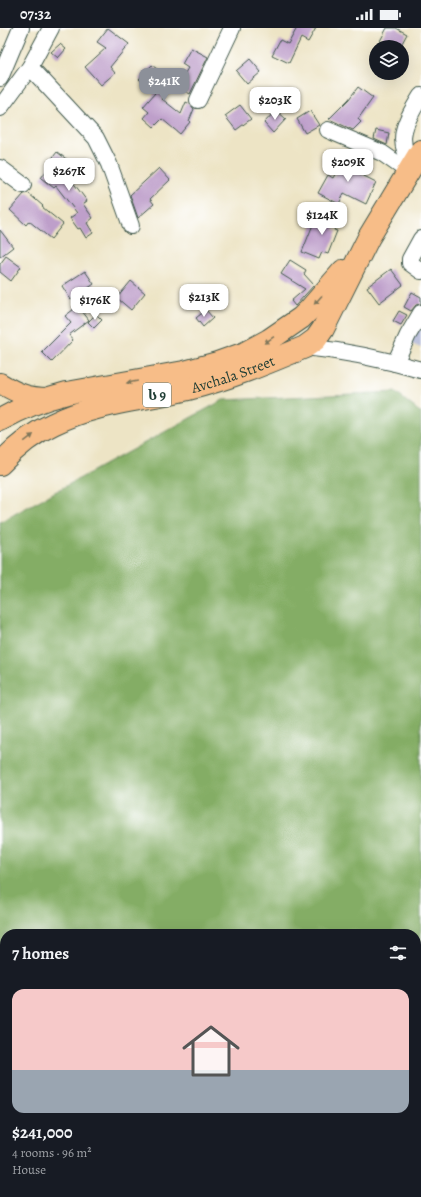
<!DOCTYPE html>
<meta charset="utf-8">
<style>
body{margin:0;font-family:Alegreya,"Noto Serif Georgian",serif;background:#20242c;color:#f1f3f6;height:100vh;display:flex;flex-direction:column;font-size:15px;white-space:nowrap}
*{box-sizing:border-box;margin:0}
p{font-size:13px;color:#9ea1a6}
.icon{flex:none;width:22px;height:22px;fill:none;stroke:currentColor;stroke-width:2;stroke-linecap:round;stroke-linejoin:round}
.map{position:relative;flex:1;overflow:hidden}
.details{position:absolute;left:0px;top:901px;width:421px;height:268px;display:flex;flex-direction:column;background:#171b24;border-radius:16px 16px 0 0;box-shadow:0 4px 16px #0002}
.details>*{flex:none}
.fabs{position:absolute;left:369px;top:12px;display:grid;gap:8px}
.fabs a{display:grid;place-items:center;width:40px;height:40px;border-radius:50%;background:#171b24;box-shadow:0 4px 16px #0002;font-size:20px}
.price{position:absolute;translate:-50% -34px;padding:0 9px;border-radius:8px;background:#fff;color:#222;font-size:13px;line-height:26px;filter:drop-shadow(0 1px 2px #0008)}
.price::after{content:'';position:absolute;left:50%;top:24px;width:12px;height:9px;margin-left:-6px;background:inherit;clip-path:polygon(0 0,100% 0,50% 100%)}
.price.selected{background:#8c9099;color:#fff}
ul{padding:0;list-style:none}
li{display:grid;align-content:center;gap:8px;height:212px;padding:0 12px}
li+li{border-top:1px solid #363941}
li span{display:grid;place-items:center;height:124px;border-radius:12px;color:#555}
li>.icon{margin-inline-start:auto}
span .icon{width:72px;height:72px;fill:#fffc;stroke-width:1}
li b{font-size:17px}
h2{display:flex;justify-content:space-between;align-items:center;height:48px;padding:0 12px;font-size:17px}
.status{display:flex;justify-content:space-between;align-items:center;height:28px;padding:0 20px;background:#171b24;direction:ltr}
.status svg{height:11px;fill:currentColor}
.map>svg:first-child{display:block}
.industrial{fill:#bec3dd}
.forest{fill:#84ad65;stroke:#52754c;fill-rule:evenodd}
.building{fill:#be9fca}
.lines{fill:none;stroke-linecap:round;stroke-linejoin:round}
.minor-casing{stroke:#3e564a;stroke-width:18}
.major-casing{stroke:#3e564a;stroke-width:22}
.highway-casing{stroke:#3e564a;stroke-width:24}
.minor{stroke:#fff;stroke-width:16}
.major{stroke:#f7bd88;stroke-width:20}
.highway{stroke:#f7bd88;stroke-width:22}
.oneway{fill:#80775a}
.labels{text-anchor:middle;dominant-baseline:central;stroke-width:3;stroke-linejoin:round;paint-order:stroke}
.shield{fill:#fff;stroke:#627771;stroke-width:1}
.shield-label{font-size:14px;font-weight:bold;fill:#1f3d34}
.street-label{font-size:15px;fill:#1f3d34;stroke:#fff}
</style>
<div class="status"><b>07:32</b><svg viewBox="0 0 49 12"><path d="M0 12V9h3v3zM5 12V6h3v6zM10 12V3h3v9zM15 12V0h3v12zM26 1h20v11H26zM47 4h2v5h-2z"/></svg></div>
<div class="map">
<svg width="421" height="1169" viewBox="0 0 421 1169">
<rect width="100%" height="100%" fill="#fff"/>
<filter id="ink" filterUnits="userSpaceOnUse"><feTurbulence type="fractalNoise" baseFrequency=".025" numOctaves="2"/><feDisplacementMap in="SourceGraphic" scale="8" xChannelSelector="R" yChannelSelector="G"/><feConvolveMatrix kernelMatrix="1 2 1 2 8 2 1 2 1" color-interpolation-filters="sRGB"/></filter>
<filter id="wash" filterUnits="userSpaceOnUse"><feTurbulence type="fractalNoise" baseFrequency=".012" numOctaves="4" result="noise"/><feDisplacementMap in="SourceGraphic" scale="16" xChannelSelector="R" yChannelSelector="G"/><feGaussianBlur stdDeviation="0.9" result="paint"/><feColorMatrix in="noise" values="0 0 0 0 0 0 0 0 0 0 0 0 0 0 0 0 0 1.4 0 .05"/><feComposite in="paint" operator="in"/></filter>
<g filter="url(#wash)">
<rect width="100%" height="100%" fill="#ede4c5"/>
<path class="industrial" d="M421,292V320L409,315Z"/>
<path class="forest" d="M395,364L421,385V1169H0V494L223,372ZM5,906H416V1164H5Z"/>
<g id="blocks">
<g class="building">
<path d="M108,0L129,16L110,39L115,45L101,57L85,39L106,20L97,14Z"/>
<path d="M297,0H316L308,14L301,10L289,35L272,27L280,12L288,16Z"/>
<path d="M387,0H396L407,6L400,19H391L380,13Z"/>
<path d="M60,16L66,21L58,30L51,24Z"/>
<path d="M191,20L208,29L190,66L177,58L188,40L182,36Z"/>
<path d="M250,31L261,44L247,56L236,43Z"/>
<path d="M152,37L175,56L162,71L181,86L186,74L190,76L194,81L189,93L190,94L180,106L162,91L154,99L144,90L149,84L143,79L155,65L139,51Z"/>
<path d="M358,59L373,70L358,91L361,94L353,102L329,91L349,71Z"/>
<path d="M240,77L251,91L236,102L225,88Z"/>
<path d="M276,82L286,91L273,105L264,95Z"/>
<path d="M310,83L319,97L305,105L297,91Z"/>
<path d="M376,102L389,105L387,117L374,111Z"/>
<path d="M57,124L73,136L66,145L87,173L83,176L93,190L87,195L93,205L86,210L80,200L78,201L70,190L77,185L56,158L54,160L41,150L52,135L50,133Z"/>
<path d="M345,128L364,137L360,146L376,154L366,176L344,165L339,176L318,165L328,147L333,150Z"/>
<path d="M159,140L170,152L150,171L154,176L138,190L130,167Z"/>
<path d="M28,165L43,178L42,179L63,196L51,211L29,193L26,197L10,182L24,166Z"/>
<path d="M328,181L341,188L334,202L337,203L328,226L322,224L319,231L302,224L314,194L320,196Z"/>
<path d="M0,202L13,219L0,229Z"/>
<path d="M6,228L21,239L11,253L0,244V236Z"/>
<path d="M290,232L306,242L304,246L314,257L295,278L291,273L305,261L281,246Z"/>
<path d="M391,241L403,257L379,275L367,259Z"/>
<path d="M85,243L94,256L71,272L62,258Z"/>
<path d="M131,253L145,265L131,282L117,270Z"/>
<path d="M412,264L421,269V276L416,277L411,283L404,279Z"/>
<path d="M78,278L89,292L69,307L73,312L52,334L42,324L71,295L65,288Z"/>
<path d="M206,282L213,290L203,299L196,290Z"/>
<path d="M399,283L407,287L401,297L393,293Z"/>
<path d="M96,286L102,292L94,300L88,294Z"/>
</g>
</g>
</g>
<g filter="url(#ink)">
<use href="#blocks" fill-opacity="0" stroke="#3e564a" stroke-width="1"/>
<g class="lines">
<defs>
<g id="minor">
<path d="M30,39L96,110L109,136L131,198"/>
<path d="M0,50L21,0"/>
<path d="M198,72L232,0"/>
<path d="M0,80L30,39L51,0"/>
<path d="M328,102L382,125L409,144"/>
<path d="M413,136C393,112 407,91 421,68"/>
<path d="M0,140L23,157"/>
<path d="M421,211L410,231V235L421,243"/>
<path d="M305,319C345,323 383,331 421,342"/>
<path d="M395,335L408,307L421,285"/>
</g>
<path id="major" d="M0,355C17,365 27,370 48,370"/>
<g id="highway">
<path d="M0,392C21,380 43,371 67,365L184,344L217,335L245,325L269,312L301,290L310,281L343,243"/>
<path id="s1" d="M0,436C15,420 33,405 53,396C95,375 143,372 188,361C229,351 267,335 305,319L316,311L323,301L369,209L421,123"/>
</g>
</defs>
<use href="#minor" class="minor-casing"/>
<use href="#major" class="major-casing"/>
<use href="#highway" class="highway-casing"/>
<use href="#minor" class="minor"/>
<use href="#major" class="major"/>
<use href="#highway" class="highway"/>
</g>
<defs><path id="oneway-solid" d="M-6-.8H1V-3.2L6.5 0L1 3.2V.8H-6Z"/></defs>
<g class="oneway">
<use href="#oneway-solid" transform="translate(318 272) rotate(132)"/>
<use href="#oneway-solid" transform="translate(269 312) rotate(146)"/>
<use href="#oneway-solid" transform="translate(132 354) rotate(170)"/>
<use href="#oneway-solid" transform="translate(29 410) rotate(-37)"/>
</g>
</g>
<g class="labels">
<rect class="shield" x="143" y="355" width="28" height="24" rx="3"/>
<g class="shield-label">
<text x="157" y="367">ს 9</text>
</g>
<g class="street-label">
<text stroke="none"><textPath href="#s1" startOffset="254">Avchala Street</textPath></text>
</g>
</g>
</svg>
<div class="fabs">
<a><svg class="icon" aria-label="layers" viewBox="0 0 24 24"><path d="M12 4l9 5-9 5-9-5zM3 14l9 5 9-5"/></svg></a>
</div>
<b class="price selected" style="left:164px;top:74px">$241K</b>
<b class="price" style="left:275px;top:93px">$203K</b>
<b class="price" style="left:348px;top:155px">$209K</b>
<b class="price" style="left:69px;top:164px">$267K</b>
<b class="price" style="left:322px;top:208px">$124K</b>
<b class="price" style="left:204px;top:290px">$213K</b>
<b class="price" style="left:95px;top:293px">$176K</b>
<section class="details">
<h2>7 homes<svg class="icon" aria-label="filters" viewBox="0 0 24 24"><path d="M4 7h16M4 17h16"/><circle cx="9" cy="7" r="2"/><circle cx="15" cy="17" r="2"/></svg></h2>
<ul>
<li><span style="background:linear-gradient(#f6c9c9 65%,#9aa5b1 0)"><svg class="icon" aria-label="home" viewBox="0 0 24 24"><path d="M3 11l9-7 9 7M6 9v11h12V9"/></svg></span><div><b>$241,000</b><p>4 rooms · 96 m²</p><p>House</p></div></li>
</ul>
</section>
</div>
